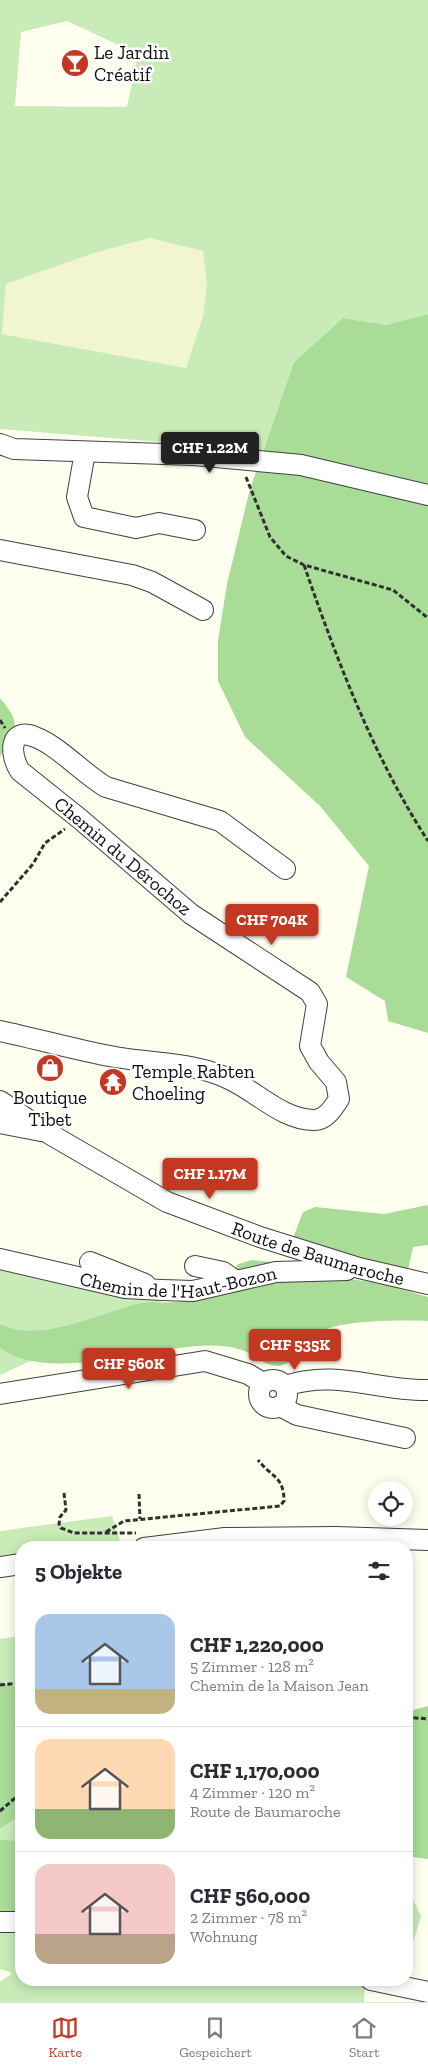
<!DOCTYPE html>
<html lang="de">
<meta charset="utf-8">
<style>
body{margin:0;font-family:"Zilla Slab",serif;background:#f7f7f7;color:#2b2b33;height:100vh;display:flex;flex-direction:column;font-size:19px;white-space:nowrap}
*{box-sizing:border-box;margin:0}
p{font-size:16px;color:#7c7c81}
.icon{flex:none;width:28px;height:28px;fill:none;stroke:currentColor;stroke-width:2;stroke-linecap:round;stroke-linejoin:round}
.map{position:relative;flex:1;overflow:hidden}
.panel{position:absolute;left:15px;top:1541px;width:398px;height:445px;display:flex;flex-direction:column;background:#fff;border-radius:20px;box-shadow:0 2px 12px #0003}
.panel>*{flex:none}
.fabs{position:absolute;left:368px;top:1481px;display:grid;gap:10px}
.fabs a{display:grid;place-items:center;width:45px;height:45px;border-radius:50%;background:#fff;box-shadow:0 2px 12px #0003;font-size:25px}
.price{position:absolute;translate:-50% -42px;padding:0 11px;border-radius:5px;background:#c43821;color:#fff;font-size:16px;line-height:32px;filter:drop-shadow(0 1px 2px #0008)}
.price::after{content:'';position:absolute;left:50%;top:30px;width:15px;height:11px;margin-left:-8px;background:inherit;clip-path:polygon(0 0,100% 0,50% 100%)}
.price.current{background:#222;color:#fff}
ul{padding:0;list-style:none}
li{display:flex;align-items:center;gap:15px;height:125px;padding:0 20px}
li+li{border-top:1px solid #e1e1e2}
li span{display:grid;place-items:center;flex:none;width:140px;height:100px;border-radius:15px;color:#555}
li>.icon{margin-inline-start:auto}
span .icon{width:60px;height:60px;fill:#fffc;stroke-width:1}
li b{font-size:21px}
h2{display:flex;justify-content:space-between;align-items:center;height:60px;padding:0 20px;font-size:21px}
.tabs{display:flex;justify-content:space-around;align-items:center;height:70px;border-top:1px solid #e1e1e2;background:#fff;font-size:14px;color:#7c7c81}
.tabs a{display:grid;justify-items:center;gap:2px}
.tabs .current{color:#c43821}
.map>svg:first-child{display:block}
.farmland{fill:#f2f6cf}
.green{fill:#c9ebb8;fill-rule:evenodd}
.forest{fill:#a9dc97}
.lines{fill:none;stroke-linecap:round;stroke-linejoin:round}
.minor-casing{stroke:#414141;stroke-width:22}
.path{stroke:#303030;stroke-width:3;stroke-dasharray:5 2.5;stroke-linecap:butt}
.minor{stroke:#fff;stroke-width:20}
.labels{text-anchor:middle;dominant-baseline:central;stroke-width:5;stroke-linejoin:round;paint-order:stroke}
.poi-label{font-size:19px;fill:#0e0e0e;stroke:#fff;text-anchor:start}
.street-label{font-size:19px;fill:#0e0e0e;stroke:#fff}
</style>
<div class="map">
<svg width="428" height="2002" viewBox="0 0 428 2002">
<rect width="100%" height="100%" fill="#fffff0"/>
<path class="farmland" d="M150,238L203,251L208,286L203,316L186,368L2,334L6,284L94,253Z"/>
<g class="green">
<path d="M0,0H428V314L386,325L343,318L294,362L262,454L209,446L0,429ZM67,21L138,54L127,107L15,106L21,32ZM150,238L203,251L207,286L203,316L186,368L2,334L6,284L94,253Z"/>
<path d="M0,1255L192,1287L0,1375Z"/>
<path d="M112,1516L122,1547L21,1548V1574L0,1578V1531Z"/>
<path d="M21,1636V1685L11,1686L0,1681V1639Z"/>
<path d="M21,1815V1980H402L365,1985L364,2002H0V1982L12,1973L0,1969V1829Z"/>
<path d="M406,1885L421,1916L406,1966Z"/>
</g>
<g class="forest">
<path d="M428,314V1033L388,1021L385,1001L346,977L369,866L320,806L245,737L218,681V641L227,584L250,489L294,362L343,318L386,325Z"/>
<path d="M0,698C23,725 16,729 0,757Z"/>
<path d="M428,1205V1245L413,1247L407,1275L293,1238L303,1212L315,1207L384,1214Z"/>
<path d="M252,1260L304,1265L348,1279L381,1283L428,1297V1321C401,1320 334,1319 313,1336C303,1344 297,1361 283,1365C270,1370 254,1354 242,1350C227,1345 212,1345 197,1346C142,1350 47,1382 0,1348V1324C38,1344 98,1314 137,1304C153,1300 171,1305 187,1300C198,1297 224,1277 235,1269L238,1264Z"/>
<path d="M0,1681L11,1686L21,1685V1815L0,1829Z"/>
<path d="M428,1706V1859L406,1856V1828L413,1817L406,1811V1712Z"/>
<path d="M0,1840L21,1841V1925L0,1928Z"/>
</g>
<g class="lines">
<defs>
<g id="minor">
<path d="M0,444L14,449L194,455L301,465L428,495"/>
<path d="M85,452L77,497L84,517L136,528L159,523L195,530"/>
<path d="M0,550L132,575L152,582L203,610"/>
<path d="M0,1031C38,1039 76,1050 115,1057C154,1064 197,1062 233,1081C259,1094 284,1120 314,1120C326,1120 333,1108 339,1099L336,1082L319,1062L310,1046L317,1004L310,992L191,914L80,819L20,771C10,756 8,726 35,737C59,746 82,773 106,787L220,821L285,869"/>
<path id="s1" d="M0,1101L48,1133L167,1202L260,1237L359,1268L428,1284"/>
<path d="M0,1123L41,1131"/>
<path id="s2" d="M0,1259L125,1288L162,1290L193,1291L276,1272L347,1270"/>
<path d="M90,1262L145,1284"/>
<path d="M195,1266L223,1272L236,1281"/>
<circle cx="273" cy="1394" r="14"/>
<path d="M285,1386C338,1369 376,1391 428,1390"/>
<path d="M0,1394L205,1361L248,1374L263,1383"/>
<path d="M280,1406L297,1415L405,1438"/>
<path d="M144,1548L225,1538L336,1537L428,1540"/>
<path d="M0,1567L21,1564"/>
<path d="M0,1922H21"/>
<path d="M371,1980L428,1992"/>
</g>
</defs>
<use href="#minor" class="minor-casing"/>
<g class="path">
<path d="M246,477L270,537L286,556L304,565L393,590L428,618"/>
<path d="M304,565C337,660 373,756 428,841"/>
<path d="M0,720L5,728"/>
<path d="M0,902L33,864L45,843L65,829"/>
<path d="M64,1493L66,1510L60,1517L59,1524L61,1528L74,1533H136"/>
<path d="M139,1494L140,1519"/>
<path d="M106,1532L124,1521L280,1506L284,1501C284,1476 271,1477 258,1460"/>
<path d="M0,1685L21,1683"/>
<path d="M406,1717L428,1719"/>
<path d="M0,1811L21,1793"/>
</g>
<use href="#minor" class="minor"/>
</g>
<defs>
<symbol id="bar-disc" viewBox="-11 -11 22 22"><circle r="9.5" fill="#c43821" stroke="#fff"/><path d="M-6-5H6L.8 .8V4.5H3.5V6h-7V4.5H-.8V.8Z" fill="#fff"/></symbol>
<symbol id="shop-disc" viewBox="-11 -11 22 22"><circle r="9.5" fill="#c43821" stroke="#fff"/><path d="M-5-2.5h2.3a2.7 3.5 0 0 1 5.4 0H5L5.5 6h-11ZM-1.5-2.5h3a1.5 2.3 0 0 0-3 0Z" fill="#fff"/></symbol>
<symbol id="temple-disc" viewBox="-11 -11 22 22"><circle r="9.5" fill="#c43821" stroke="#fff"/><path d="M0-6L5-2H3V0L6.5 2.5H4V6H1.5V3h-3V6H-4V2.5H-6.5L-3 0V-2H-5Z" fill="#fff"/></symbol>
</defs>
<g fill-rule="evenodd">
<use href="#bar-disc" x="59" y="47" width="32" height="32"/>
<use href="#shop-disc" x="34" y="1052" width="32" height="32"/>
<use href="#temple-disc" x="97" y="1066" width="32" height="32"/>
</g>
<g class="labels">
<g class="poi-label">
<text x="94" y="52">Le Jardin<tspan x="94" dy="22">Créatif</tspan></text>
<text x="132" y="1071">Temple Rabten<tspan x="132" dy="22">Choeling</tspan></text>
<text x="50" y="1097" text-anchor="middle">Boutique<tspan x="50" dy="22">Tibet</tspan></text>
</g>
<g class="street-label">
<text transform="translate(123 856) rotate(40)">Chemin du Dérochoz</text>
<text stroke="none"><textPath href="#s1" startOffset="355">Route de Baumaroche</textPath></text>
<text stroke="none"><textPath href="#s2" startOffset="182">Chemin de l'Haut-Bozon</textPath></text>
</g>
</g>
</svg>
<div class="fabs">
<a><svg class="icon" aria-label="locate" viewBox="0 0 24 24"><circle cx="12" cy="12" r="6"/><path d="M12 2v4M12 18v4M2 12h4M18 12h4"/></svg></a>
</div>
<b class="price current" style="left:210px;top:474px">CHF 1.22M</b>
<b class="price" style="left:272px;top:946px">CHF 704K</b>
<b class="price" style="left:210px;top:1200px">CHF 1.17M</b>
<b class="price" style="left:295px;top:1371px">CHF 535K</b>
<b class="price" style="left:129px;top:1390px">CHF 560K</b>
<section class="panel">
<h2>5 Objekte<svg class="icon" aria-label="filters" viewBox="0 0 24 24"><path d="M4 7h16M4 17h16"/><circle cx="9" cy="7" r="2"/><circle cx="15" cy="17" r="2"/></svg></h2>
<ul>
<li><span style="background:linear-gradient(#a9c7e8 75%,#c2b280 0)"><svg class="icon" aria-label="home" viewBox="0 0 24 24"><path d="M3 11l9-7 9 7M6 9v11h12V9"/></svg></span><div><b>CHF 1,220,000</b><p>5 Zimmer · 128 m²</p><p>Chemin de la Maison Jean</p></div></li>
<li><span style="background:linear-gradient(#ffd9b3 70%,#8fb573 0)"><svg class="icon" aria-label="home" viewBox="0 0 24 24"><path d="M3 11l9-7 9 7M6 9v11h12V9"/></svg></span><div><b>CHF 1,170,000</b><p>4 Zimmer · 120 m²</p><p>Route de Baumaroche</p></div></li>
<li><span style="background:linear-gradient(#f6c9c9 70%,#b9a48a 0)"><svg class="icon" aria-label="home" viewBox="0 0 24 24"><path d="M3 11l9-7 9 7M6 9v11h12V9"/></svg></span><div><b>CHF 560,000</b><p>2 Zimmer · 78 m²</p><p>Wohnung</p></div></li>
</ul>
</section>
</div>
<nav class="tabs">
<a class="current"><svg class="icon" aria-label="map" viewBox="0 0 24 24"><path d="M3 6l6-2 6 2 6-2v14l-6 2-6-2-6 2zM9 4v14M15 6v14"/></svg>Karte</a>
<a><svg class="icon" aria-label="saved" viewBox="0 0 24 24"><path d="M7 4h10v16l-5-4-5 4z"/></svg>Gespeichert</a>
<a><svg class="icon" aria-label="home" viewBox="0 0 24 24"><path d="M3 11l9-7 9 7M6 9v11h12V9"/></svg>Start</a>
</nav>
